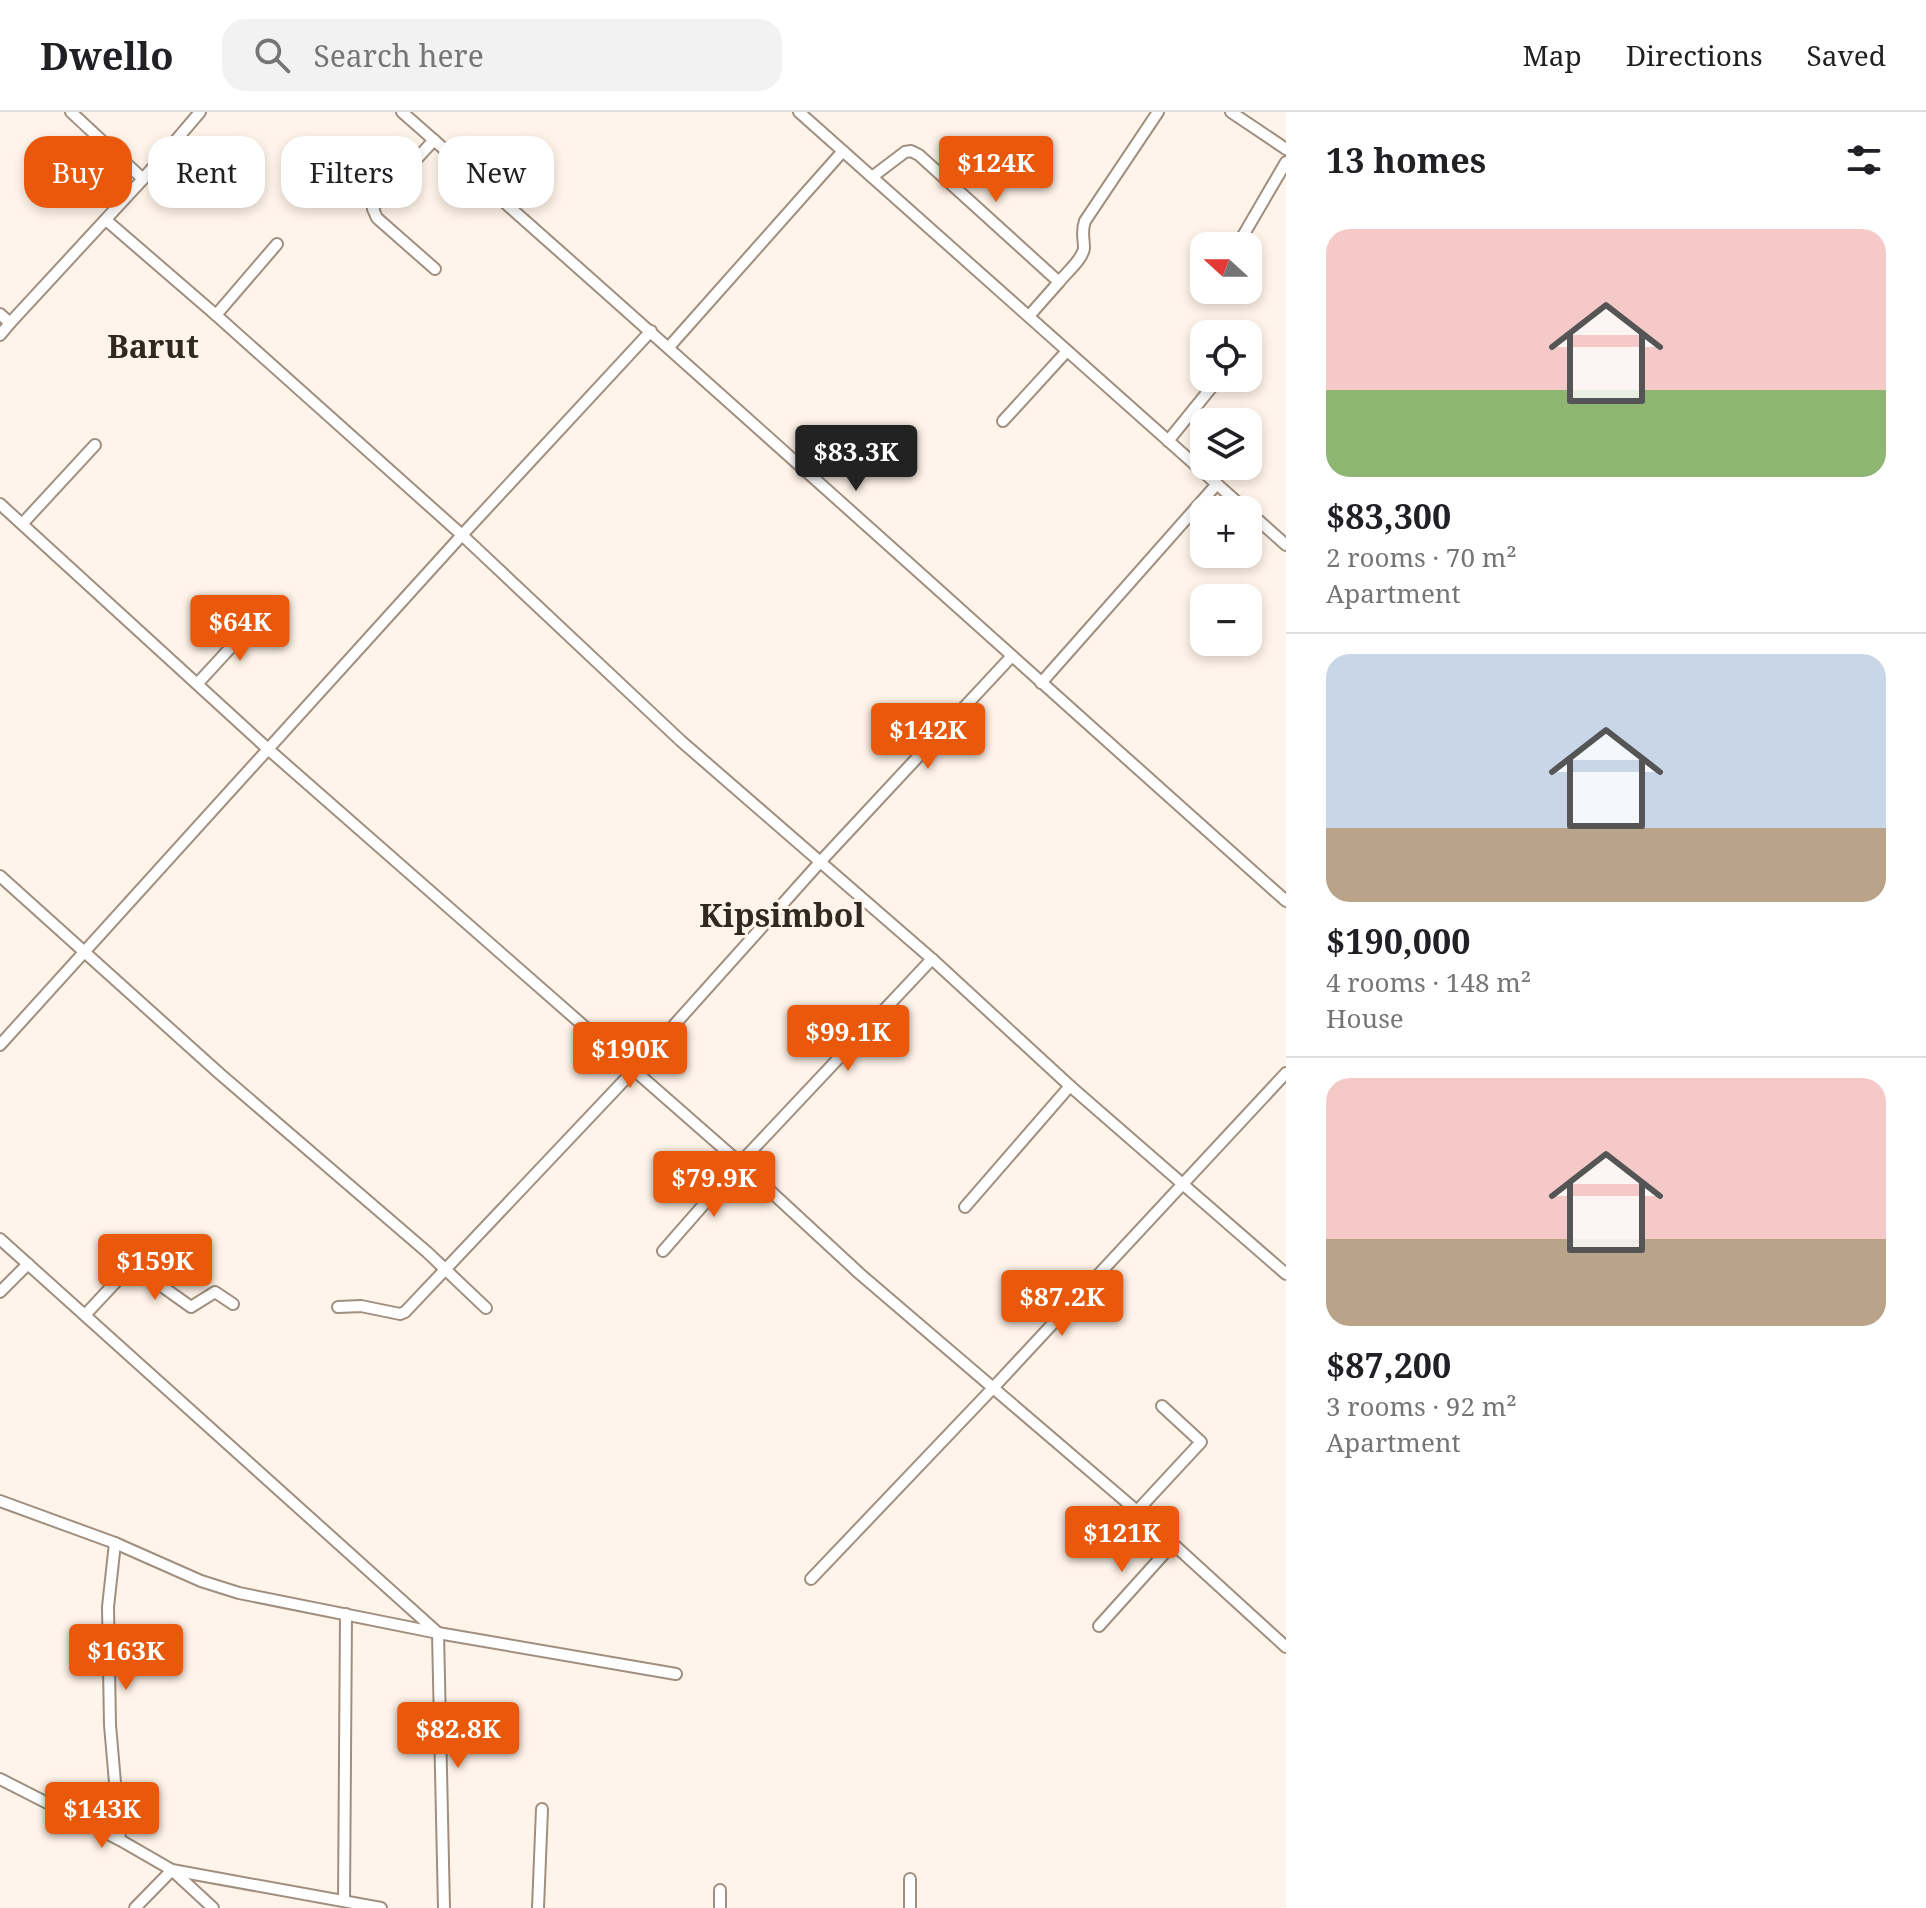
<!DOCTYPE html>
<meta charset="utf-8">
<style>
body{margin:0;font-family:"Noto Serif",serif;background:#f2f2f2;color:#202124;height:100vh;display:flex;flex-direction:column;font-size:30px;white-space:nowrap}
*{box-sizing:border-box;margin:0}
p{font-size:26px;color:#757577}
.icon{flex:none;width:44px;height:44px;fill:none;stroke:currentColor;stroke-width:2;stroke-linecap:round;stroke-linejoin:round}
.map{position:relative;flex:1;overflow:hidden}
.details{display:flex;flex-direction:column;background:#fff;width:640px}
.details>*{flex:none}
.hud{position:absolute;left:24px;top:24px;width:760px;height:72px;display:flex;gap:16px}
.needle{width:52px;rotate:291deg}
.controls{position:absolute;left:1190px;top:120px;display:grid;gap:16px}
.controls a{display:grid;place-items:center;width:72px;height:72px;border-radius:16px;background:#fff;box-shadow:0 4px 12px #0003;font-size:40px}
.price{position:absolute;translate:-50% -68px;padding:0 18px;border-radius:8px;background:#ea580c;color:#fff;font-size:26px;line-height:52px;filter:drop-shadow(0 2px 4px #0008)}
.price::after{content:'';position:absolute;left:50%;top:48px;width:24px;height:18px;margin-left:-12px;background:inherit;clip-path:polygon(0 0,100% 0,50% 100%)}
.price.on{background:#222;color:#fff}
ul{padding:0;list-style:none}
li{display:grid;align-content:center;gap:16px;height:424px;padding:0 40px}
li+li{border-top:2px solid #e0e0e0}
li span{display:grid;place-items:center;height:248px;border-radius:24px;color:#555}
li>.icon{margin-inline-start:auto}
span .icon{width:144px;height:144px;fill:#fffc;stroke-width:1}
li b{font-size:34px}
h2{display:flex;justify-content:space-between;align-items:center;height:96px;padding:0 40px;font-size:34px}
.tag{padding:0 28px;border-radius:24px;background:#fff;box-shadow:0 4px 12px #0003;font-size:28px;line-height:72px}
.tag.on{background:#ea580c;color:#fff}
header{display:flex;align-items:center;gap:48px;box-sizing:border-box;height:112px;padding:0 40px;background:#fff;border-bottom:2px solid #e0e0e0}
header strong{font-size:38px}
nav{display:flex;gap:44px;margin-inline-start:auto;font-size:28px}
.search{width:560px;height:72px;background:#f2f2f2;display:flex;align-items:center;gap:20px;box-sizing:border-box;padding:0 28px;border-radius:24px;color:#757577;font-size:30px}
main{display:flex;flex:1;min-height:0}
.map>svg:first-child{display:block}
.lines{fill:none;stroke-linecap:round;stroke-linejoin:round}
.minor-casing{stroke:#a08f7f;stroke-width:14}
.minor{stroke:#fff;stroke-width:10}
.labels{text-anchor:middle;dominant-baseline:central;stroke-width:6;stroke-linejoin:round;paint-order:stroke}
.quarter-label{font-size:32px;font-weight:bold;fill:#2f2922;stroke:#fff4e9}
</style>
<header>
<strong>Dwello</strong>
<div class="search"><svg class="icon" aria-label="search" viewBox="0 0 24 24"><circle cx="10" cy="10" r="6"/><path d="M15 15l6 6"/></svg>Search here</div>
<nav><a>Map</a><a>Directions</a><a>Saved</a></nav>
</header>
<main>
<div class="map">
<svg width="1286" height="1796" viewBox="0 0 1286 1796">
<rect width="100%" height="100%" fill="#fff4e9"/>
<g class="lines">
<defs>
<g id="minor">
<path d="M71,0L143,67"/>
<path d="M402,0C699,261 991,526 1286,789"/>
<path d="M799,0L1246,398"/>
<path d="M1231,0L1286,37"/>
<path d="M434,28L377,90L373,97L377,106L435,157"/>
<path d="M872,65L905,40L911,39L919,43L1059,170L1029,204"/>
<path d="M106,108L216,203L462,423L681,629L932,847L1070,974L1286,1162"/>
<path d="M1237,134L1286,50"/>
<path d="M1059,170C1066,161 1083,147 1084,136C1084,125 1081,120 1085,109L1158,0"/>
<path d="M0,202L10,211L143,67L200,0"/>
<path d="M216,203L277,132"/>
<path d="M0,223L10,211"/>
<path d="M669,235L843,39"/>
<path d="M1003,309L1067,239"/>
<path d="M1168,329L1219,266"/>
<path d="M0,392L268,637L740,1051L860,1162L1137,1399L1286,1535"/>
<path d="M1248,399L1286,433"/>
<path d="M23,411L95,333"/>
<path d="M198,571L256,508"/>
<path d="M1041,571L1217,372"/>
<path d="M0,764L220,962L427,1140L486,1196"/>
<path d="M0,933L462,423L651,219"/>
<path d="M965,1095L1070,974"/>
<path d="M0,1127L438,1521L444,1796"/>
<path d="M663,1139L740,1051L932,847"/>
<path d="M0,1180L28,1152"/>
<path d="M338,1195L361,1194L400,1202L405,1200L633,959L821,749L1011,545"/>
<path d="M85,1203L127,1158H139L191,1195L215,1180L233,1192"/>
<path d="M0,1389L115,1431L201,1469L239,1481L438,1521L676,1562"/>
<path d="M1137,1399L1201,1330L1162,1294"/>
<path d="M115,1431L108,1495L110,1613L120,1728"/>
<path d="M811,1467L993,1276L1286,961"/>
<path d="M1099,1514L1172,1433"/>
<path d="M0,1667L120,1728L172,1758L213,1796"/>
<path d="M344,1789L346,1502"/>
<path d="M135,1796L172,1758L381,1796"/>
<path d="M538,1796L542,1697"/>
<path d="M720,1796V1778"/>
<path d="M910,1796V1767"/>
</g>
</defs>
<use href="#minor" class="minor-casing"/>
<use href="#minor" class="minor"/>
</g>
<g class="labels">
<g class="quarter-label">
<text x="153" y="233">Barut</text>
<text x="782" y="802">Kipsimbol</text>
</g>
</g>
</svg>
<div class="controls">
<a><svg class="needle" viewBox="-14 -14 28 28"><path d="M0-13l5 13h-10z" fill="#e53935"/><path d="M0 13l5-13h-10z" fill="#757577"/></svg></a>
<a><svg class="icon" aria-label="locate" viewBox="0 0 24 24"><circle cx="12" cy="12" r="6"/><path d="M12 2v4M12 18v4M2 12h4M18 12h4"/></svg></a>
<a><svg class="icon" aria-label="layers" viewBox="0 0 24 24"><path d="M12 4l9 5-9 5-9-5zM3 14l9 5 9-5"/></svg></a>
<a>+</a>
<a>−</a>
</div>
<b class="price" style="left:996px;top:92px">$124K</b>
<b class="price on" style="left:856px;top:381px">$83.3K</b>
<b class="price" style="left:240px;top:551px">$64K</b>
<b class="price" style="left:928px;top:659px">$142K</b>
<b class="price" style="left:848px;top:961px">$99.1K</b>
<b class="price" style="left:630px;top:978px">$190K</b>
<b class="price" style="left:714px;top:1107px">$79.9K</b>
<b class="price" style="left:155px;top:1190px">$159K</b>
<b class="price" style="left:1062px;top:1226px">$87.2K</b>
<b class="price" style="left:1122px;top:1462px">$121K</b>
<b class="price" style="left:126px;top:1580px">$163K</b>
<b class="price" style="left:458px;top:1658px">$82.8K</b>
<b class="price" style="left:102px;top:1738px">$143K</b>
<div class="hud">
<a class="tag on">Buy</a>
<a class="tag">Rent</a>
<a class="tag">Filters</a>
<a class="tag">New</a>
</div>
</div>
<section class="details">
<h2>13 homes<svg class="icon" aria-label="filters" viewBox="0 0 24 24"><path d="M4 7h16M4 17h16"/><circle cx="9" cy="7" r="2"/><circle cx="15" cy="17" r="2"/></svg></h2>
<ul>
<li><span style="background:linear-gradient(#f6c9c9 65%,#8fb573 0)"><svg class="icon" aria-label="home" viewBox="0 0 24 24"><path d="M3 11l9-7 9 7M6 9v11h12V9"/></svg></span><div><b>$83,300</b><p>2 rooms · 70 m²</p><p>Apartment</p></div></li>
<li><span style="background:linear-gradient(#c9d6e8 70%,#b9a48a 0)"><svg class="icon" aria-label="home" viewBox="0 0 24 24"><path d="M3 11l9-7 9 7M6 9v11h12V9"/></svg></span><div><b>$190,000</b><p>4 rooms · 148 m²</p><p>House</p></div></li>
<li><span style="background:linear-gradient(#f6c9c9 65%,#b9a48a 0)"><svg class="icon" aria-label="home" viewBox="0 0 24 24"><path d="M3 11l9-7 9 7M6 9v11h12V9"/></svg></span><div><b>$87,200</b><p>3 rooms · 92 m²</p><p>Apartment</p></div></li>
</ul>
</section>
</main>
